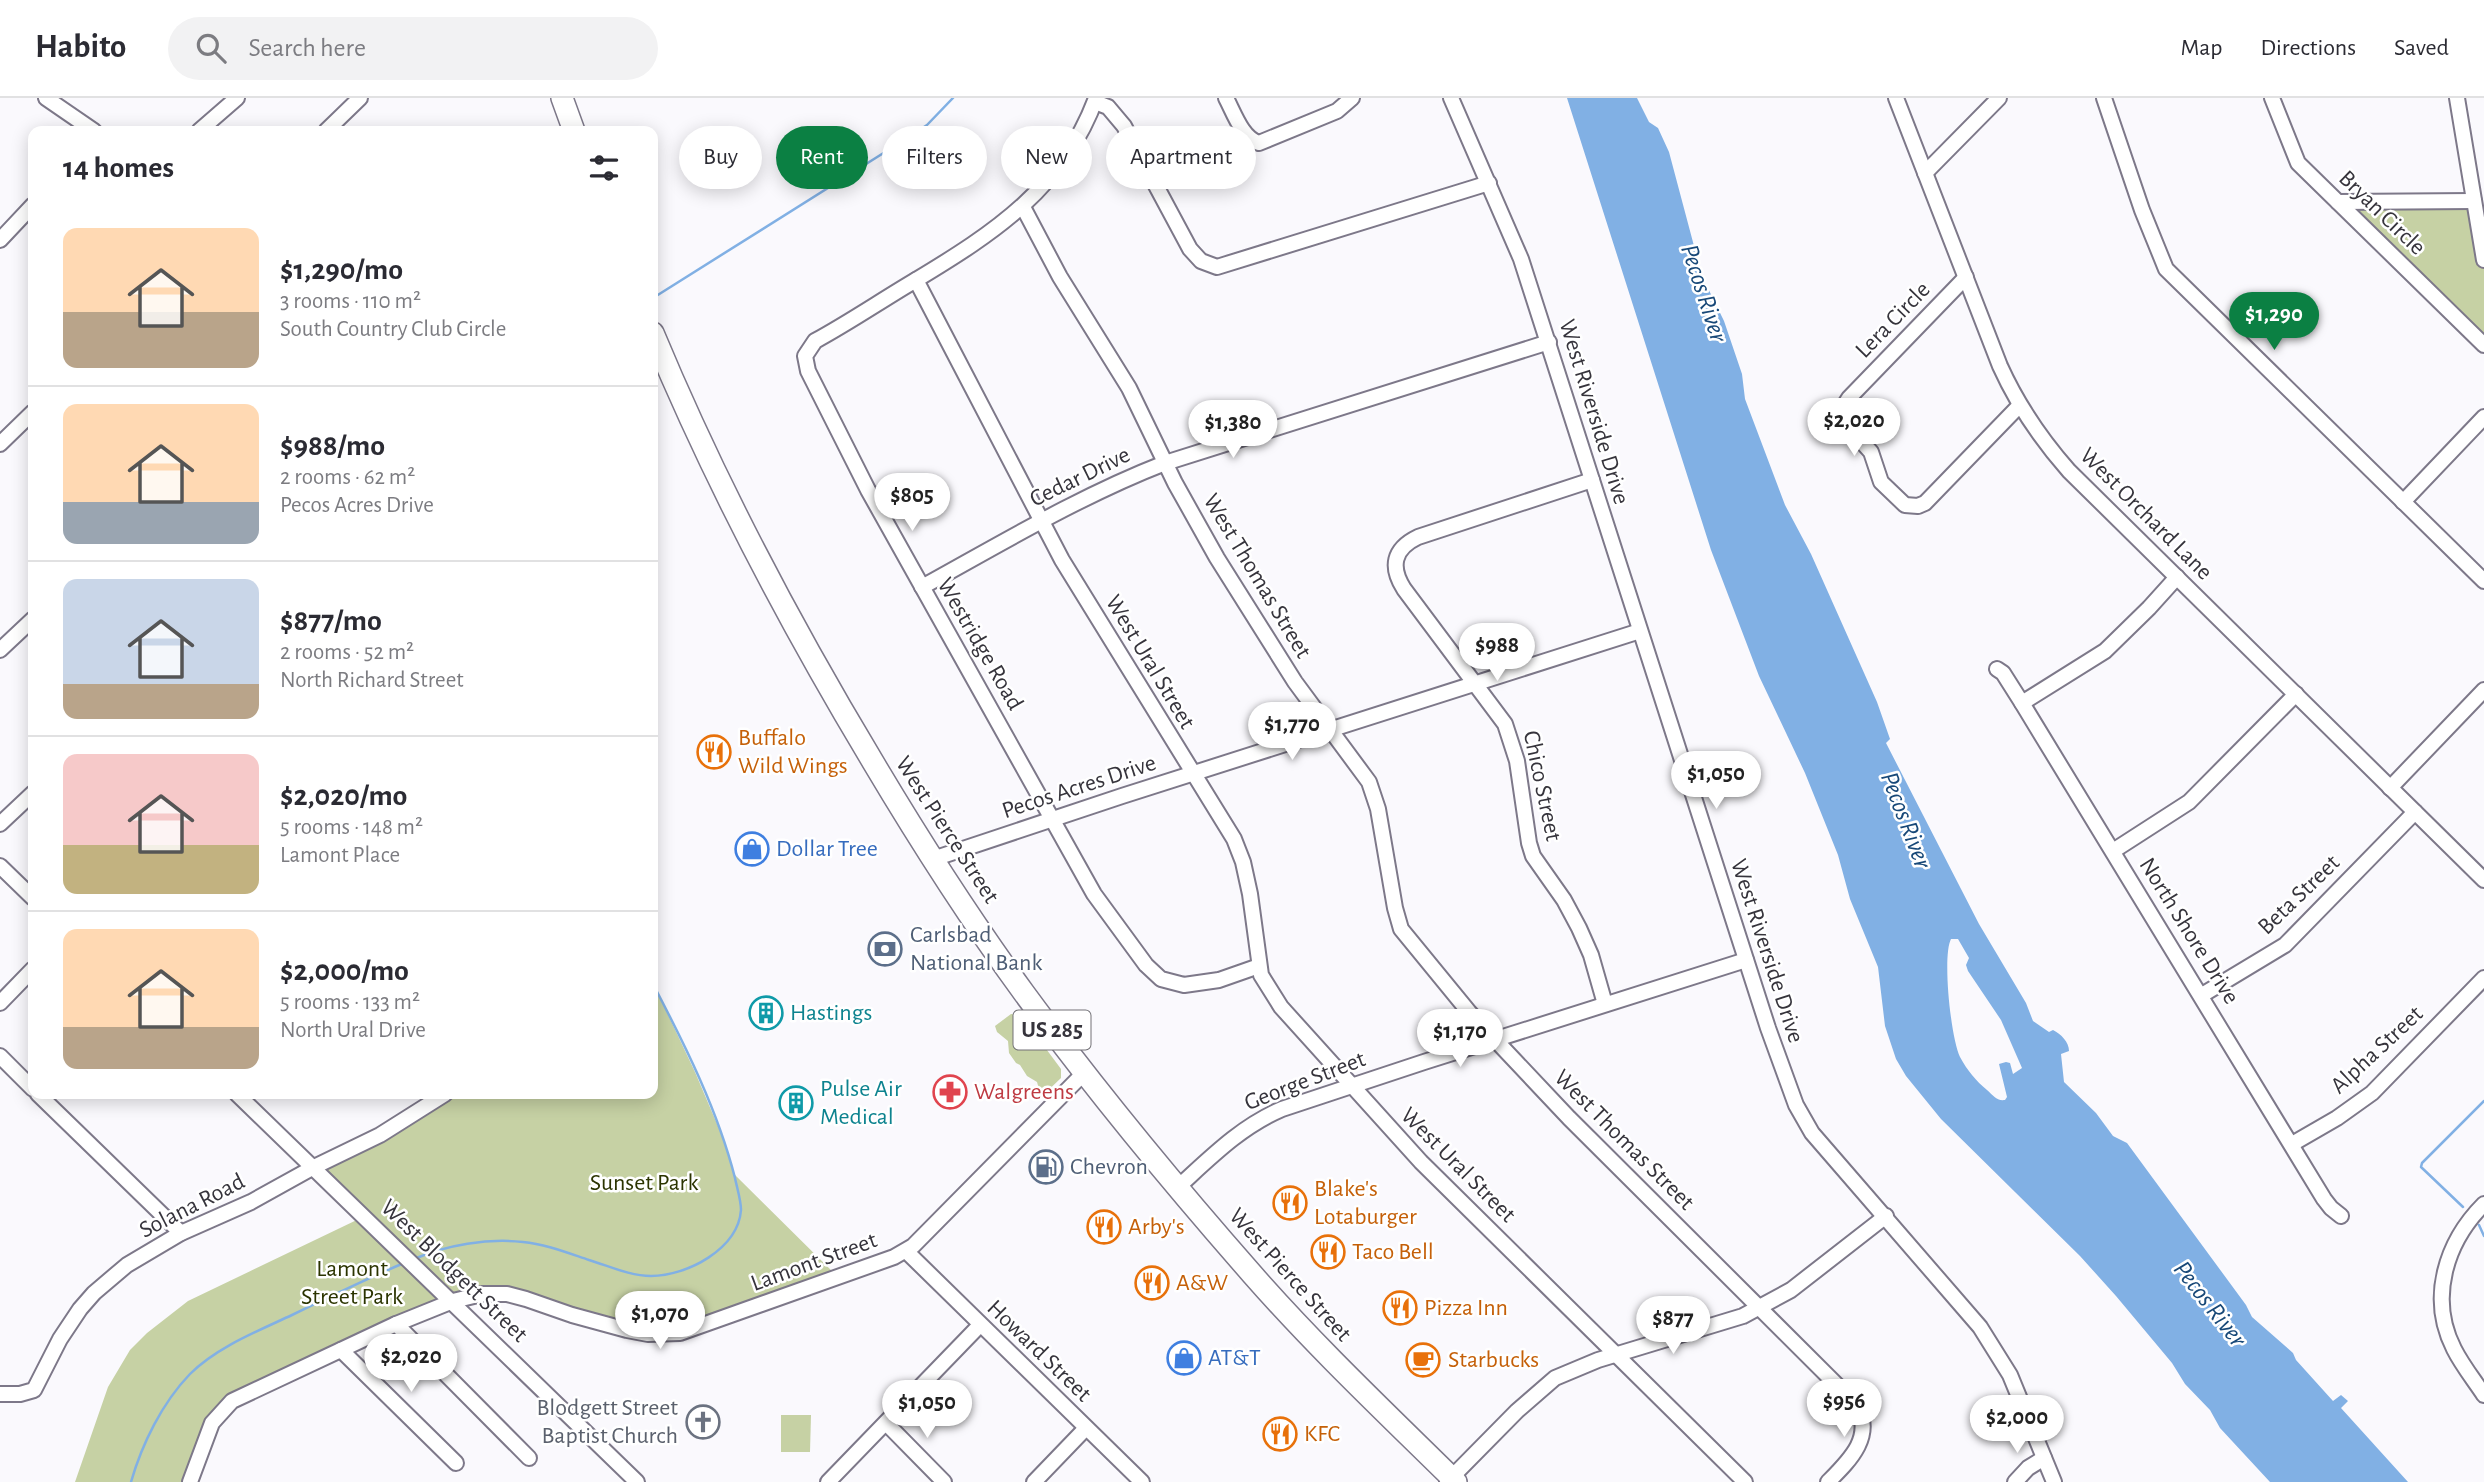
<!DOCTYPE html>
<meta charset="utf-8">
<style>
body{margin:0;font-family:"Alegreya Sans",sans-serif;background:#f2f2f3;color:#2b2b33;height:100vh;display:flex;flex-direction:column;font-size:26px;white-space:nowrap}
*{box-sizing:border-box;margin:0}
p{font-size:23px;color:#7c7c81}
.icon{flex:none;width:38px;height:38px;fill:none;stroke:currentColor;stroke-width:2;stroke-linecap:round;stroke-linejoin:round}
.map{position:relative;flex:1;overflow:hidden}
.side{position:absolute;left:28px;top:28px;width:630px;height:973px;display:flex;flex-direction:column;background:#fff;border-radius:14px;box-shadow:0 4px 18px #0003}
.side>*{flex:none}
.banner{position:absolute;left:679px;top:28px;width:665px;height:63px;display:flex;gap:14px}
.price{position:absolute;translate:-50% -60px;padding:0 16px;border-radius:24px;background:#fff;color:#222;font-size:23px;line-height:46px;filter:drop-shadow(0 2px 4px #0008)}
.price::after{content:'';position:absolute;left:50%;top:42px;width:21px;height:16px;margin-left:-10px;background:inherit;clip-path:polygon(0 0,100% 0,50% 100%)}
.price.current{background:#0b8043;color:#fff}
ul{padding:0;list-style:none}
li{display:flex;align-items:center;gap:21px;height:175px;padding:0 35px}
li+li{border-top:2px solid #e1e1e2}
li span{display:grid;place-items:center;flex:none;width:196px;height:140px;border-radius:14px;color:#555}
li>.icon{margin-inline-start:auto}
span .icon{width:84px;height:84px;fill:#fffc;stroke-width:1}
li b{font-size:30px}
h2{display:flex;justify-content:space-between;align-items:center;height:84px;padding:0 35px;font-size:30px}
.pill{padding:0 24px;border-radius:32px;background:#fff;box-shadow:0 4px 18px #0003;font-size:24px;line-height:63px}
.pill.current{background:#0b8043;color:#fff}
header{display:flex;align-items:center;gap:42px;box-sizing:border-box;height:98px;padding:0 35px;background:#fff;border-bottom:2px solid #e1e1e2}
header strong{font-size:33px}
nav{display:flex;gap:38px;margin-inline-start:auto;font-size:24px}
.search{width:490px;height:63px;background:#f2f2f3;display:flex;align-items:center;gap:18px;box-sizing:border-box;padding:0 24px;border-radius:38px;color:#7c7c81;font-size:26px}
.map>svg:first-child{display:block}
.green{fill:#c6d1a4}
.water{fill:#81b0e4;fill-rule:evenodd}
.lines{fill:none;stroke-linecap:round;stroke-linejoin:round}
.stream{stroke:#81b0e4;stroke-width:2.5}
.minor-casing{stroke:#7d7889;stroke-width:18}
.highway-casing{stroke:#7d7889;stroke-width:24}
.minor{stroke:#fff;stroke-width:14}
.highway{stroke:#fff;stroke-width:21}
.labels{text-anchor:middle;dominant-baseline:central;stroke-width:5;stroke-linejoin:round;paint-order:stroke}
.shield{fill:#fff;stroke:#727176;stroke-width:2}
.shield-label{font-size:23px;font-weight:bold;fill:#36343c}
.street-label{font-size:24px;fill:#36343c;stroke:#fff}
.food-label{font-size:24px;fill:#c56008;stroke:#fff;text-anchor:start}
.shop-label{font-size:24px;fill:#366cbe;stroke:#fff;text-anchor:start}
.service-label{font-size:24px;fill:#4e5e75;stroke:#fff;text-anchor:start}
.culture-label{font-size:24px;fill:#0d838f;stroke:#fff;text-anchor:start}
.health-label{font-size:24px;fill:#be3a42;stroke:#fff;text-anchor:start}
.park-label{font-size:24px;fill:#2b3400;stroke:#fff}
.worship-label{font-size:24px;fill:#5b616d;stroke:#fff;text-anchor:end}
.water-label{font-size:26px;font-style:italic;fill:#174878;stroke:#fff}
</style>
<header>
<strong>Habito</strong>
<div class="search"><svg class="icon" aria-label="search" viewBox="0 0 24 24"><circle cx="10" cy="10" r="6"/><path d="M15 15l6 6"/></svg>Search here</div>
<nav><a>Map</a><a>Directions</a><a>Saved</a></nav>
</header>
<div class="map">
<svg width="2484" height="1384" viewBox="0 0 2484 1384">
<rect width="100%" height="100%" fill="#faf9fd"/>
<g class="green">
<path d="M2474,103L2484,162V247L2338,104Z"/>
<path d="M655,889L695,974L723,1040L734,1076L839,1180L666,1236L482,1196L224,1310L190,1384H75L108,1289L130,1252L147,1235L188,1203L363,1119L314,1069L445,996H653V891Z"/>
<path d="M1011,916L1021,917L1061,971V980L1038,1002L1039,991L1037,984L1027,978L1020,967L1016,965L1009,955L1008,943L997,934L995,928Z"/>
<path d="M781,1317H811L810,1354H781Z"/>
</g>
<path class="water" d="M1567,0H1637L1649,24L1658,30L1669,54L1702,178L1724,223L1742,276L1745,301L1785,407L1811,456L1877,604L1890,641L1886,645L1979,826L2026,905L2033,923L2049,934L2053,932C2061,936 2069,944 2069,953L2061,956L2064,984L2096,1015L2113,1038L2127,1045L2246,1207L2252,1219L2293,1255L2296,1262L2333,1303L2341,1297L2348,1303L2341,1310L2408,1384H2270L2220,1330L2210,1312L2185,1286L2172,1265L2116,1198L2080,1158L1941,1021L1906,978L1896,961L1885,928L1878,869L1850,801L1838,757L1805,675L1759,578L1711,452ZM1951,841H1958L1969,860L1966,867L1968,873L2001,922L2022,970L2013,976L2010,965L2006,964L1999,966L2007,999L2005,1002C1996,1003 1994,998 1987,992C1976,983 1967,972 1960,959C1951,941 1942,858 1951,841Z"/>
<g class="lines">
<g class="stream">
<path d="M653,200L901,44L927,27L953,0"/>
<path d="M2463,1109L2421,1069L2422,1065L2484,1003"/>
<path d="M2479,1127L2484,1138"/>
<path d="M414,1161C447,1147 487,1140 523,1144C545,1146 568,1155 589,1162C609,1168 630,1178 651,1178C687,1178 738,1151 741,1112C741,1102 737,1090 735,1080C718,1013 685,947 653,886"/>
<path d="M131,1384C142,1346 162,1305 190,1276C217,1249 258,1233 292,1217C329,1199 366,1181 404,1165"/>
</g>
<defs>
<g id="minor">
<path d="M46,0L94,33"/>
<path d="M1096,0C1063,90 994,135 916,182C882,202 850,224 815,243L805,258L808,273L868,392L1094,796L1146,867L1161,881L1184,887L1219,882L1259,868"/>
<path d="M1226,0C1234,15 1242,40 1259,45L1337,13L1352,0"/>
<path d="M1451,0L1521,161L1768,930L1796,1007L1812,1035L1980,1229L2010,1277L2054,1384"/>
<path d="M1896,0L2000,268C2018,308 2040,340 2069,373L2484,782"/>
<path d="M2104,0L2142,112L2166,171L2484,483"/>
<path d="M2272,0L2298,65L2484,247"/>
<path d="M2457,0L2484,162"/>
<path d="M1095,4L1108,9L1124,28L1190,151L1201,163L1217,169L1489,85"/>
<path d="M199,33L237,0"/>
<path d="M326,33L360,0"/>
<path d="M1925,75L1999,0"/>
<path d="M2338,104L2474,103"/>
<path d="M1023,109L1060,179L1129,290L1175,385L1217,460L1295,584L1369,684L1378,711L1395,810L1401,831L1469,914L1569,1020L1856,1306C1875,1338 1850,1362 1828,1384"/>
<path d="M0,142L33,107"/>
<path d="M1966,179L1849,300L1840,314L1842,322L1871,354L1881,384L1905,407L1918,408L1925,405L2019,308"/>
<path d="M916,182L1062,462L1234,741L1243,764L1250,796L1261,877L1281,909L1421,1064L1745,1384"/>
<path d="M0,346L33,314"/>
<path d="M1592,382L1418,439C1393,451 1390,469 1404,491L1505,626L1517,663L1529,745L1533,758L1564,802L1579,830L1591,857L1605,906"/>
<path d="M2403,404L2484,319"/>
<path d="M922,489C1002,445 1080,398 1165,365L1549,244"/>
<path d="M0,552L33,521"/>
<path d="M1997,571L2003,575L2022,605L2324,1101L2331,1110L2341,1118"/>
<path d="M2022,605L2105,553L2149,510L2177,479"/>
<path d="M2390,690L2484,592"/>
<path d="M0,726L33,695"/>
<path d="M2113,753L2189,704L2296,596"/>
<path d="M933,761L1122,698L1640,533"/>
<path d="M0,768L33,800"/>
<path d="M2202,897L2285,847L2415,714"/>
<path d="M0,905L33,871"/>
<path d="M0,958L33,991"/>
<path d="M38,996L181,1135"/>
<path d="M237,996L637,1384"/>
<path d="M2292,1046L2337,1020L2372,995L2484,880"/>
<path d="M1177,1090C1210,1060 1240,1029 1282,1011L1424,964L1746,862"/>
<path d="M2484,1106C2446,1144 2428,1200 2454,1251C2462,1267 2474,1282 2484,1297"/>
<path d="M906,1153L1142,1384"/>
<path d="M396,1226L529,1360"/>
<path d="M341,1252L456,1365"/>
<path d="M0,1296H20L34,1292L60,1241L80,1211L94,1195L127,1167L181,1135L251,1104L314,1069L380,1037L445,996"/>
<path d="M886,1325L944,1384"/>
<path d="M190,1384L212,1325L232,1303L396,1226L453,1203L482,1196H507L526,1201L572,1217L627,1232L648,1236L680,1235L894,1159L913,1148L1084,975"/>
<path d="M828,1384L980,1227"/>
<path d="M1034,1384L1086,1330"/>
<path d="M1447,1384L1517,1313L1555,1280L1598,1262L1743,1218L1791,1192L1886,1118"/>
<path d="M2015,1384L2028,1370L2044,1360"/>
</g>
<g id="highway">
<path d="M562,0L574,33"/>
<path d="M653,235C715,384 790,526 873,664C920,743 970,821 1024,895C1096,993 1173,1086 1252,1176C1316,1249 1387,1316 1456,1384"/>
</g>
</defs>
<use href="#minor" class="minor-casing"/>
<use href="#highway" class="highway-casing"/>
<use href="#minor" class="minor"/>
<use href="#highway" class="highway"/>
</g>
<defs>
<symbol id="restaurant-ring" viewBox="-11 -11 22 22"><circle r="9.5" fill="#fff" stroke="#e8710a" stroke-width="1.5"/><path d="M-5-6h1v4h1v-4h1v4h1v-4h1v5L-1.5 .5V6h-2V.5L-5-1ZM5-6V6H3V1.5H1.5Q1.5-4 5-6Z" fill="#e8710a"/></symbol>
<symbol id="shop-ring" viewBox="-11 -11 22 22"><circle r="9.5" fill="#fff" stroke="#3f7fe0" stroke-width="1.5"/><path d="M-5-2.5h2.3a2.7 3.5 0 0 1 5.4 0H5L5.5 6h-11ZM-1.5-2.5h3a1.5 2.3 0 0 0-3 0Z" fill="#3f7fe0"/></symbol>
<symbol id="bank-ring" viewBox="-11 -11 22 22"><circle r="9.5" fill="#fff" stroke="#5c6f8a" stroke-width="1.5"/><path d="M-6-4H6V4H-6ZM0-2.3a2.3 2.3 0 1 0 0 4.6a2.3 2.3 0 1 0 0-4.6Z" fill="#5c6f8a"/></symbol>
<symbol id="building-ring" viewBox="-11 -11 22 22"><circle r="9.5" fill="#fff" stroke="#0f9aa8" stroke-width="1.5"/><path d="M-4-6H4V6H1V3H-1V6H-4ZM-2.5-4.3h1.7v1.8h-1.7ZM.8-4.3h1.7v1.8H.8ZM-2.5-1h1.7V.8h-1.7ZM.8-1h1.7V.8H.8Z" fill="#0f9aa8"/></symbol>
<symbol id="pharmacy-ring" viewBox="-11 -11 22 22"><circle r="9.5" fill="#fff" stroke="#e0444e" stroke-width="1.5"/><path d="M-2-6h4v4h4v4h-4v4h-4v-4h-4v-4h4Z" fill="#e0444e"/></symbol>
<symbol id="fuel-ring" viewBox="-11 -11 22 22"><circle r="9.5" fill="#fff" stroke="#5c6f8a" stroke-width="1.5"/><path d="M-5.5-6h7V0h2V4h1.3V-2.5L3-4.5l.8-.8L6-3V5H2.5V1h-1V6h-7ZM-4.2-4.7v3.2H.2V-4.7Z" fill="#5c6f8a"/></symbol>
<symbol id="cafe-ring" viewBox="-11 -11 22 22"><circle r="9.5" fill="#fff" stroke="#e8710a" stroke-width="1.5"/><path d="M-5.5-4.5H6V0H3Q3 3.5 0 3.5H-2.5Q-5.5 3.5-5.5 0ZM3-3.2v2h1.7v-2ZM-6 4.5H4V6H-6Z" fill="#e8710a"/></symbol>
<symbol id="church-ring" viewBox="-11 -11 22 22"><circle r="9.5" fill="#fff" stroke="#6b7280" stroke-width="1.5"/><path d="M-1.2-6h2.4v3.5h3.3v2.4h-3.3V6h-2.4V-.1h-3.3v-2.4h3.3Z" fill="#6b7280"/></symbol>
</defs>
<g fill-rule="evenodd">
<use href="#restaurant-ring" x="695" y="635" width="38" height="38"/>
<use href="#shop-ring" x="733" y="732" width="38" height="38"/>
<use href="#bank-ring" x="866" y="832" width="38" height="38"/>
<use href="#building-ring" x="747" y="896" width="38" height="38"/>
<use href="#pharmacy-ring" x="931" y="975" width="38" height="38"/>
<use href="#building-ring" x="777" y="986" width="38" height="38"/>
<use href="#fuel-ring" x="1027" y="1050" width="38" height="38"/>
<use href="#restaurant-ring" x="1271" y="1086" width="38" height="38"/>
<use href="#restaurant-ring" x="1085" y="1110" width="38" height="38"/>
<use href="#restaurant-ring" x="1309" y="1135" width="38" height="38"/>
<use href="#restaurant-ring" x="1133" y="1166" width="38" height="38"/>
<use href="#restaurant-ring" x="1381" y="1191" width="38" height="38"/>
<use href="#shop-ring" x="1165" y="1241" width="38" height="38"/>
<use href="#cafe-ring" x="1404" y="1243" width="38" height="38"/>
<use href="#church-ring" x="684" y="1305" width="38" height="38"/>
<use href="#restaurant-ring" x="1261" y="1317" width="38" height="38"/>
</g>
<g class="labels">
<rect class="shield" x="1013.5" y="912.5" width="77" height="39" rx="5"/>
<g class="shield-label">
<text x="1052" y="932">US 285</text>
</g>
<g class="street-label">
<text transform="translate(2382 115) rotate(44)">Bryan Circle</text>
<text transform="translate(1893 222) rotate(-46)">Lera Circle</text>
<text transform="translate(1594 314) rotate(73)">West Riverside Drive</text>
<text transform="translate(1080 379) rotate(-26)">Cedar Drive</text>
<text transform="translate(2146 416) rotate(45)">West Orchard Lane</text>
<text transform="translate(1257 478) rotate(59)">West Thomas Street</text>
<text transform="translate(980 546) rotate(60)">Westridge Road</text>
<text transform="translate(1150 564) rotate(59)">West Ural Street</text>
<text transform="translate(1542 688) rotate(78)">Chico Street</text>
<text transform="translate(1079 689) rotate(-18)">Pecos Acres Drive</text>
<text transform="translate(947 732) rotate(57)">West Pierce Street</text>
<text transform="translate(2299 797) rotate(-44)">Beta Street</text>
<text transform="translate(2189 833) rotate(58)">North Shore Drive</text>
<text transform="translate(1767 853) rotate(72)">West Riverside Drive</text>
<text transform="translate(2377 952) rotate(-43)">Alpha Street</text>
<text transform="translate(1305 983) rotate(-21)">George Street</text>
<text transform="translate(1624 1042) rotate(45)">West Thomas Street</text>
<text transform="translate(1458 1067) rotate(45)">West Ural Street</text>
<text transform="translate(192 1108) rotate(-27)">Solana Road</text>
<text transform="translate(814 1164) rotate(-20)">Lamont Street</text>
<text transform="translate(454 1173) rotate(44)">West Blodgett Street</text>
<text transform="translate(1290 1177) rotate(48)">West Pierce Street</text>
<text transform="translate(1039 1253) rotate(44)">Howard Street</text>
</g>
<g class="food-label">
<text x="738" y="640">Buffalo<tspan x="738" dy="28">Wild Wings</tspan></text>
<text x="1314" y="1091">Blake's<tspan x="1314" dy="28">Lotaburger</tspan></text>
<text x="1128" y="1129">Arby's</text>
<text x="1352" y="1154">Taco Bell</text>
<text x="1176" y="1185">A&amp;W</text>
<text x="1424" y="1210">Pizza Inn</text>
<text x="1448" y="1262">Starbucks</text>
<text x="1304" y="1336">KFC</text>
</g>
<g class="shop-label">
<text x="776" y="751">Dollar Tree</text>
<text x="1208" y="1260">AT&amp;T</text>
</g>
<g class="service-label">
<text x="910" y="837">Carlsbad<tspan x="910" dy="28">National Bank</tspan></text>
<text x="1070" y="1069">Chevron</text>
</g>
<g class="culture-label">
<text x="790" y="915">Hastings</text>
<text x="820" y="991">Pulse Air<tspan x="820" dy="28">Medical</tspan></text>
</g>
<g class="health-label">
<text x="974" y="994">Walgreens</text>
</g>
<g class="park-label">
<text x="644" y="1085">Sunset Park</text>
<text x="352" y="1171">Lamont<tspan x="352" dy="28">Street Park</tspan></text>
</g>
<g class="worship-label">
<text x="678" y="1310">Blodgett Street<tspan x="678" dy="28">Baptist Church</tspan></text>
</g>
<g class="water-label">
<text transform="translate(1704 195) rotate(72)">Pecos River</text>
<text transform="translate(1906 722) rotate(69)">Pecos River</text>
<text transform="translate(2210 1206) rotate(52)">Pecos River</text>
</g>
</g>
</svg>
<b class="price current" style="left:2274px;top:254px">$1,290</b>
<b class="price" style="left:1854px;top:360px">$2,020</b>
<b class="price" style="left:1233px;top:362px">$1,380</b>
<b class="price" style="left:912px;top:435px">$805</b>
<b class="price" style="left:1497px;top:585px">$988</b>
<b class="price" style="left:1292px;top:664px">$1,770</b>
<b class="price" style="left:1716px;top:713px">$1,050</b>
<b class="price" style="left:1460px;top:971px">$1,170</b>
<b class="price" style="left:660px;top:1253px">$1,070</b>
<b class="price" style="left:1673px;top:1258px">$877</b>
<b class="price" style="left:411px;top:1296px">$2,020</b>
<b class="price" style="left:1844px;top:1341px">$956</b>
<b class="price" style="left:927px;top:1342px">$1,050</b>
<b class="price" style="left:2017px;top:1357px">$2,000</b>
<div class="banner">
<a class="pill">Buy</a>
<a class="pill current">Rent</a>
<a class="pill">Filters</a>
<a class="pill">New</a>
<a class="pill">Apartment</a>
</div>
<section class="side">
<h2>14 homes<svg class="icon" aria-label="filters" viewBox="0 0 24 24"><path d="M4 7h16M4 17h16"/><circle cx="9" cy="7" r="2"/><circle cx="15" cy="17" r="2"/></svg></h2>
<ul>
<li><span style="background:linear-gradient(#ffd9b3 60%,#b9a48a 0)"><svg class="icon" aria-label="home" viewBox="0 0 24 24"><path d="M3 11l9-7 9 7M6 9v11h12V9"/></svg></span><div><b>$1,290/mo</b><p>3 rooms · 110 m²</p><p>South Country Club Circle</p></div></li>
<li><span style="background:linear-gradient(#ffd9b3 70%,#9aa5b1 0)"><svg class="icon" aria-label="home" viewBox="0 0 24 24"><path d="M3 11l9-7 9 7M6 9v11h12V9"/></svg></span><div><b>$988/mo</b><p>2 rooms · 62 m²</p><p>Pecos Acres Drive</p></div></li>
<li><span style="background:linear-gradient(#c9d6e8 75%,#b9a48a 0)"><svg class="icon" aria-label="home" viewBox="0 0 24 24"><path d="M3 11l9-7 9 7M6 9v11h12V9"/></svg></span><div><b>$877/mo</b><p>2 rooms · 52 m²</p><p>North Richard Street</p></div></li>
<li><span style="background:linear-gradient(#f6c9c9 65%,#c2b280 0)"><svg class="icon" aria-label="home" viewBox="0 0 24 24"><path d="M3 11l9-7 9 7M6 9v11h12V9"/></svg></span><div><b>$2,020/mo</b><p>5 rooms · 148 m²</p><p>Lamont Place</p></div></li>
<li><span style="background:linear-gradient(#ffd9b3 70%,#b9a48a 0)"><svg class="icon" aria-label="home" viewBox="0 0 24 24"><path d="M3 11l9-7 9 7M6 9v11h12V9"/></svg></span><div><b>$2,000/mo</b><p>5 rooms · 133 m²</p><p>North Ural Drive</p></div></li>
</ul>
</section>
</div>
